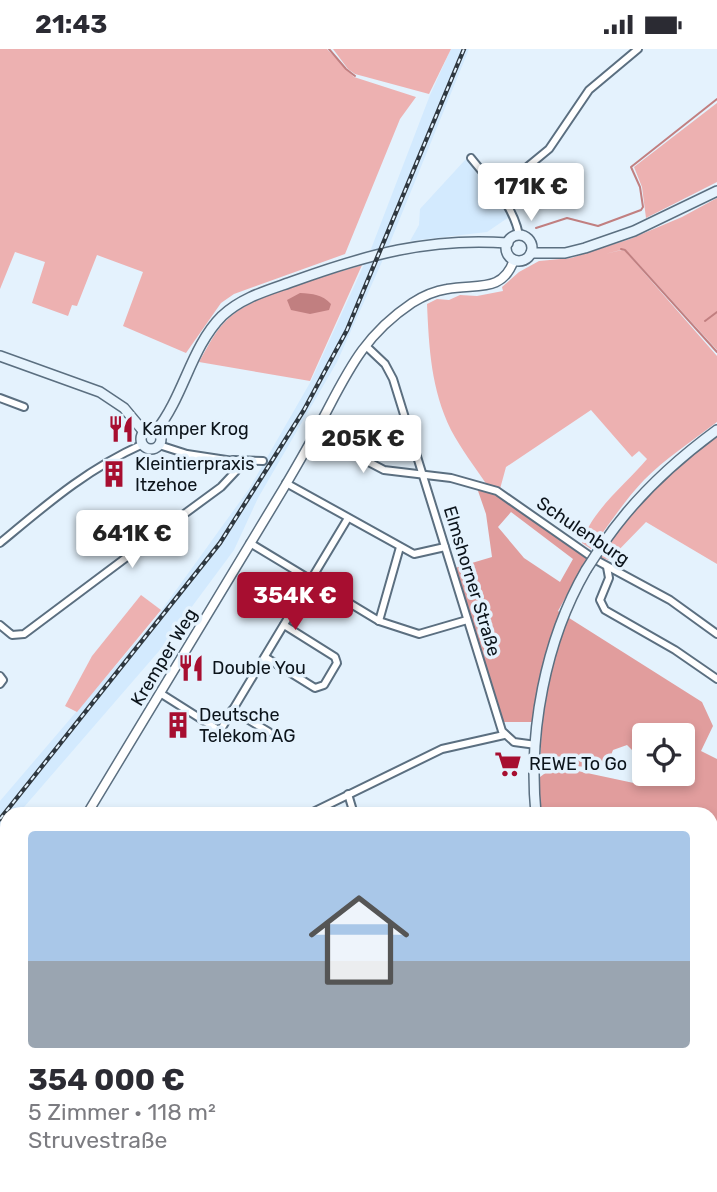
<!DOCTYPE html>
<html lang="de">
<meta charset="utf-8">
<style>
body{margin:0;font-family:Rubik,sans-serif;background:#f2f2f3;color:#2b2b33;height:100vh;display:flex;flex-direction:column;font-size:26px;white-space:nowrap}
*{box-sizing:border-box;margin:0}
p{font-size:23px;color:#7c7c81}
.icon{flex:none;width:38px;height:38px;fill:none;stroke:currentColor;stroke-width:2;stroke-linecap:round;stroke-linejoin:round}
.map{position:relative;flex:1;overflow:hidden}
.drawer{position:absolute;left:0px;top:758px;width:718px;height:387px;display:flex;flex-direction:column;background:#fff;border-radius:21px 21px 0 0;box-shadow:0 4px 10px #0003}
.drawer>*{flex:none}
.tools{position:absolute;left:632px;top:674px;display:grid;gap:14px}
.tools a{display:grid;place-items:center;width:63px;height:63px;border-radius:7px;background:#fff;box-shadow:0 4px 10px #0003;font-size:35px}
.price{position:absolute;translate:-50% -60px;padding:0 16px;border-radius:7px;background:#fff;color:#222;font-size:23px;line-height:46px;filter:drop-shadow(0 2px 4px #0008)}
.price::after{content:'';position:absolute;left:50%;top:42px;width:21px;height:16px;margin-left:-10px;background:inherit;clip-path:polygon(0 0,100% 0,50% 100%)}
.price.selected{background:#a70e30;color:#fff}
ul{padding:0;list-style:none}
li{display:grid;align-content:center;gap:14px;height:371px;padding:0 28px}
li span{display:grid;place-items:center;height:217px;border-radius:7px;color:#555}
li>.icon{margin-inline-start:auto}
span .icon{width:126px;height:126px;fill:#fffc;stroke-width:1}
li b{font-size:30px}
.status{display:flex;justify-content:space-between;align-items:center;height:49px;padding:0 35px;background:#fff;direction:ltr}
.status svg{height:19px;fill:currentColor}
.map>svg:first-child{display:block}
.built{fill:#d3eafe}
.green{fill:#edb1b1}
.forest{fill:#e19d9d;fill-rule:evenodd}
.water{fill:#c17f80}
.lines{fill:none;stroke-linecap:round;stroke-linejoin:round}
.stream{stroke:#c17f80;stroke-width:2}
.minor-casing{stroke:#5b6f80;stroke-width:10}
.tertiary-casing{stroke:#5b6f80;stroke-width:11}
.secondary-casing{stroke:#5b6f80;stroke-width:12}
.motorway-casing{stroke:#7392ab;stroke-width:14}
.minor{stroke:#fff;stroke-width:6}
.tertiary{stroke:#fff;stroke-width:8}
.secondary{stroke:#e6f3fd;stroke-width:9}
.motorway{stroke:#aad6f8;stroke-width:10}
.rail-casing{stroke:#2f3840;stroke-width:4.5}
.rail{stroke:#e4f2fd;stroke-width:2;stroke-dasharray:5;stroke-linecap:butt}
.secondary-bridge-casing{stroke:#5b6f80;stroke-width:12;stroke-linecap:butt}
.secondary-bridge{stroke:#e6f3fd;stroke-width:9}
.labels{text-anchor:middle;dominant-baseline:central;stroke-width:7;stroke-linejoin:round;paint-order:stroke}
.poi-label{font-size:18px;fill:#0c141b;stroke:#e4f2fd;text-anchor:start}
.street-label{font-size:18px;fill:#0c141b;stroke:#e4f2fd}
</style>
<div class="status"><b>21:43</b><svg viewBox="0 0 49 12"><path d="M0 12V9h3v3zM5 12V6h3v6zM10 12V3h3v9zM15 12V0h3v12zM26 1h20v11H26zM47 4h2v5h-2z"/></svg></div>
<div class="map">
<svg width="717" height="1143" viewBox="0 0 717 1143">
<rect width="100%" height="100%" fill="#e4f2fd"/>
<g class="built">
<path d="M451,0H469L385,206L337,313L258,449L234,501L159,602L18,765H7V778L0,786V752L153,573L249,440L311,332L371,200L430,46Z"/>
<path d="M466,110L504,158L509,168L487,183L410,192L419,176L420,160Z"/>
<path d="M367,1138H636L638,1143H367Z"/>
</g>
<g class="green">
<path d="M0,0H327L354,28L416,48L400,70L345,205L234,245L221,254L186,304L123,277L143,223L97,206L77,257L72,256L68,267L32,254L45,213L15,203L0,240Z"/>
<path d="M333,0H451L429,45L355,25L348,20Z"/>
<path d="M717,54V133L646,169L642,138L634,118Z"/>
<path d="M717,149V301L625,200L605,205L622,201L625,202L717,307V373C692,392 666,409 644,431C624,452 608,477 591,500L582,494C590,463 627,434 647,410L639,402L632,408L591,361L506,418L500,440L487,436C475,418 461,400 451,381C431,340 429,299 427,255L437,250L449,251L460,246L477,247L503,242L502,238L519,223L539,212L571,209L630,190L682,168Z"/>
<path d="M362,216L310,332L199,313C208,297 216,280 230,268C255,245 328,227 362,216Z"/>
<path d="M717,387V515L646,473L609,511L601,509C603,501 610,493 615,486C642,446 678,415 717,387Z"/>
<path d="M141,546L161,561L77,663L65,657L92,607Z"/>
</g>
<g class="forest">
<path d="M477,439L494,444L588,508L558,562L702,653L713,677L701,702L717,710V967L710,966V765H540V728L552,719L559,718L643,736L644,725L682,724V686H644V707L635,704L627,696L613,701L611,706L617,708L615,717L604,715L586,718L555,715L540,718L542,673H502L455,519L492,508L486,465ZM511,463L573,510L560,533L524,509L498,478Z"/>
<path d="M711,1039L717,1040V1143H661L659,1138H710Z"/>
</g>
<path class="water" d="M300,244C313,245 322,245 331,255L329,261L310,265L291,261L287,251Z"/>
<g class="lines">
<g class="stream">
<path d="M329,0L346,20L355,27"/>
<path d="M536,179L567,169L598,177L641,161L643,158L640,138L631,118L717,50"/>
<path d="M621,200L625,201L717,303"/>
<path d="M705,272L717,263"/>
</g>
<defs>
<g id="minor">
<path d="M471,109C490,133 513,155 519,186"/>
<path d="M498,142L549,100L589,41L638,0"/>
<path d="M366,297L385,315L393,330L502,682L514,693L536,696"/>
<path d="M0,349L24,358"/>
<path d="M315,385L384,421L451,429L497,442L596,511L670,551L717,585"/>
<path d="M233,411L263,412"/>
<path d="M286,434L414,505L445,498"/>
<path d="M0,494C47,455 87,420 143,395"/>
<path d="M250,494L379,572L419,585L467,571"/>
<path d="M607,518L609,529L600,551L605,561L675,601L717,630"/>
<path d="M379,572L400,498"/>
<path d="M0,576L12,586L24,585L187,463L221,438L236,422V414L233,412L187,405L159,396"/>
<path d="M265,608L315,639L324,636L337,614L335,608L284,576"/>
<path d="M0,627L3,631L0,635"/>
<path d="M160,644L220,682L348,469"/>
<path d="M232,661L269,683"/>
<path d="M348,745L354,765"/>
<path d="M309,765L442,700L504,686"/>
<path d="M0,922L7,932"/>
<path d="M0,1126L7,1130"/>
<path d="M20,1138L30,1143"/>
<path d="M314,1138V1143"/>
</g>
<g id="tertiary">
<path d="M87,765L285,437C295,420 305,403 314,386C344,332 358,290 412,254C423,247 434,242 447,240C476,234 502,245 514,211"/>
<path d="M0,874L7,867"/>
</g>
<g id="secondary">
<circle cx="519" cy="199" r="13"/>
<path d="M531,204H565L585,199L634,182L717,142"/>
<path d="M0,307L100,343L124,359L144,383"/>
<circle cx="151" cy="390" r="10"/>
<path d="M156,382C184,347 191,298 222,267C242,248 269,241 294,232C366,206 430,188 508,194"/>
<path d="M601,498C632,451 672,414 717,381"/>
<path d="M536,765C528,684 545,592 586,521"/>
<path d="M645,1138L648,1143"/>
</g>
<g id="motorway">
<path d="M0,1047L7,1052"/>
<path d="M0,1059L7,1064"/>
<path d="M117,1138L125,1143"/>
<path d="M136,1138L145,1143"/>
</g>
</defs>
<use href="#minor" class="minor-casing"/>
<use href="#tertiary" class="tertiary-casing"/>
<use href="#secondary" class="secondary-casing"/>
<use href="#motorway" class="motorway-casing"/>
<use href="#minor" class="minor"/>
<use href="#tertiary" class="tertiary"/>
<use href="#secondary" class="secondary"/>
<use href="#motorway" class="motorway"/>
<defs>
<path id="rail" d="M0,770L220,494L304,361L347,281L464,0"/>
</defs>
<use href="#rail" class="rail-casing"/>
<use href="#rail" class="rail"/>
<defs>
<path id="secondary-bridge" d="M586,521L601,498"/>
</defs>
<use href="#secondary-bridge" class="secondary-bridge-casing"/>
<use href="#secondary-bridge" class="secondary-bridge"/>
</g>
<defs>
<symbol id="restaurant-bare" viewBox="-9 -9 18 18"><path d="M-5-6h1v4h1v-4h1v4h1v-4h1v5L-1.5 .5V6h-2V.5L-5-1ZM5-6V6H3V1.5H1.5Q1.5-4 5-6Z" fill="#a70e30" stroke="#e4f2fd" stroke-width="2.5" paint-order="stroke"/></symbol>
<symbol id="building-bare" viewBox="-9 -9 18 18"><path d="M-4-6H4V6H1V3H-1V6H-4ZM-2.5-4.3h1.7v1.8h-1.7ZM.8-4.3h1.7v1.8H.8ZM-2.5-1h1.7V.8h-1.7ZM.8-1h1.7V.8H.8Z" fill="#a70e30" stroke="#e4f2fd" stroke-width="2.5" paint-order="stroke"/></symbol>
<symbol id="supermarket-bare" viewBox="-9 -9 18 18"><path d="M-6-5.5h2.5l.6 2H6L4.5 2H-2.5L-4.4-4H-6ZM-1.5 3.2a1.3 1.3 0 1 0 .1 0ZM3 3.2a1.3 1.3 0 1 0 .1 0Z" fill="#a70e30" stroke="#e4f2fd" stroke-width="2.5" paint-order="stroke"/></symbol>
</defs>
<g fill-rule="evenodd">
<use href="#restaurant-bare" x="102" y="361" width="38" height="38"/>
<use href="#building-bare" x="95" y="406" width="38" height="38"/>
<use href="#restaurant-bare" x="172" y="600" width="38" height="38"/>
<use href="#building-bare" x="159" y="657" width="38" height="38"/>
<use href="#supermarket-bare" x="489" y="696" width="38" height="38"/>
</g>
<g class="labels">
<g class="poi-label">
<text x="142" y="380">Kamper Krog</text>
<text x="135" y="415">Kleintierpraxis<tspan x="135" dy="21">Itzehoe</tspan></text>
<text x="212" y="619">Double You</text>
<text x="199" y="666">Deutsche<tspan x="199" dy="21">Telekom AG</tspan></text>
<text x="529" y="715">REWE To Go</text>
</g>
<g class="street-label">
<text transform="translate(583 482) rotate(34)">Schulenburg</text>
<text transform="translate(472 532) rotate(73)">Elmshorner Straße</text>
<text transform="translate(164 608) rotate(-59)">Kremper Weg</text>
</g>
</g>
</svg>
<div class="tools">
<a><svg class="icon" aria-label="locate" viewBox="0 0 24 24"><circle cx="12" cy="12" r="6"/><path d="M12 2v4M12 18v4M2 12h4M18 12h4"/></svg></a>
</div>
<b class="price" style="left:531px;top:174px">171K €</b>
<b class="price" style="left:363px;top:426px">205K €</b>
<b class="price" style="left:132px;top:521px">641K €</b>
<b class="price selected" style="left:295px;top:583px">354K €</b>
<section class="drawer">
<ul>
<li><span style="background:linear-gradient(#a9c7e8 60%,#9aa5b1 0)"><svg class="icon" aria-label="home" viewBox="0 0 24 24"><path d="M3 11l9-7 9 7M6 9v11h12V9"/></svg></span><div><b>354 000 €</b><p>5 Zimmer · 118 m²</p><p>Struvestraße</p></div></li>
</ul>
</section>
</div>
